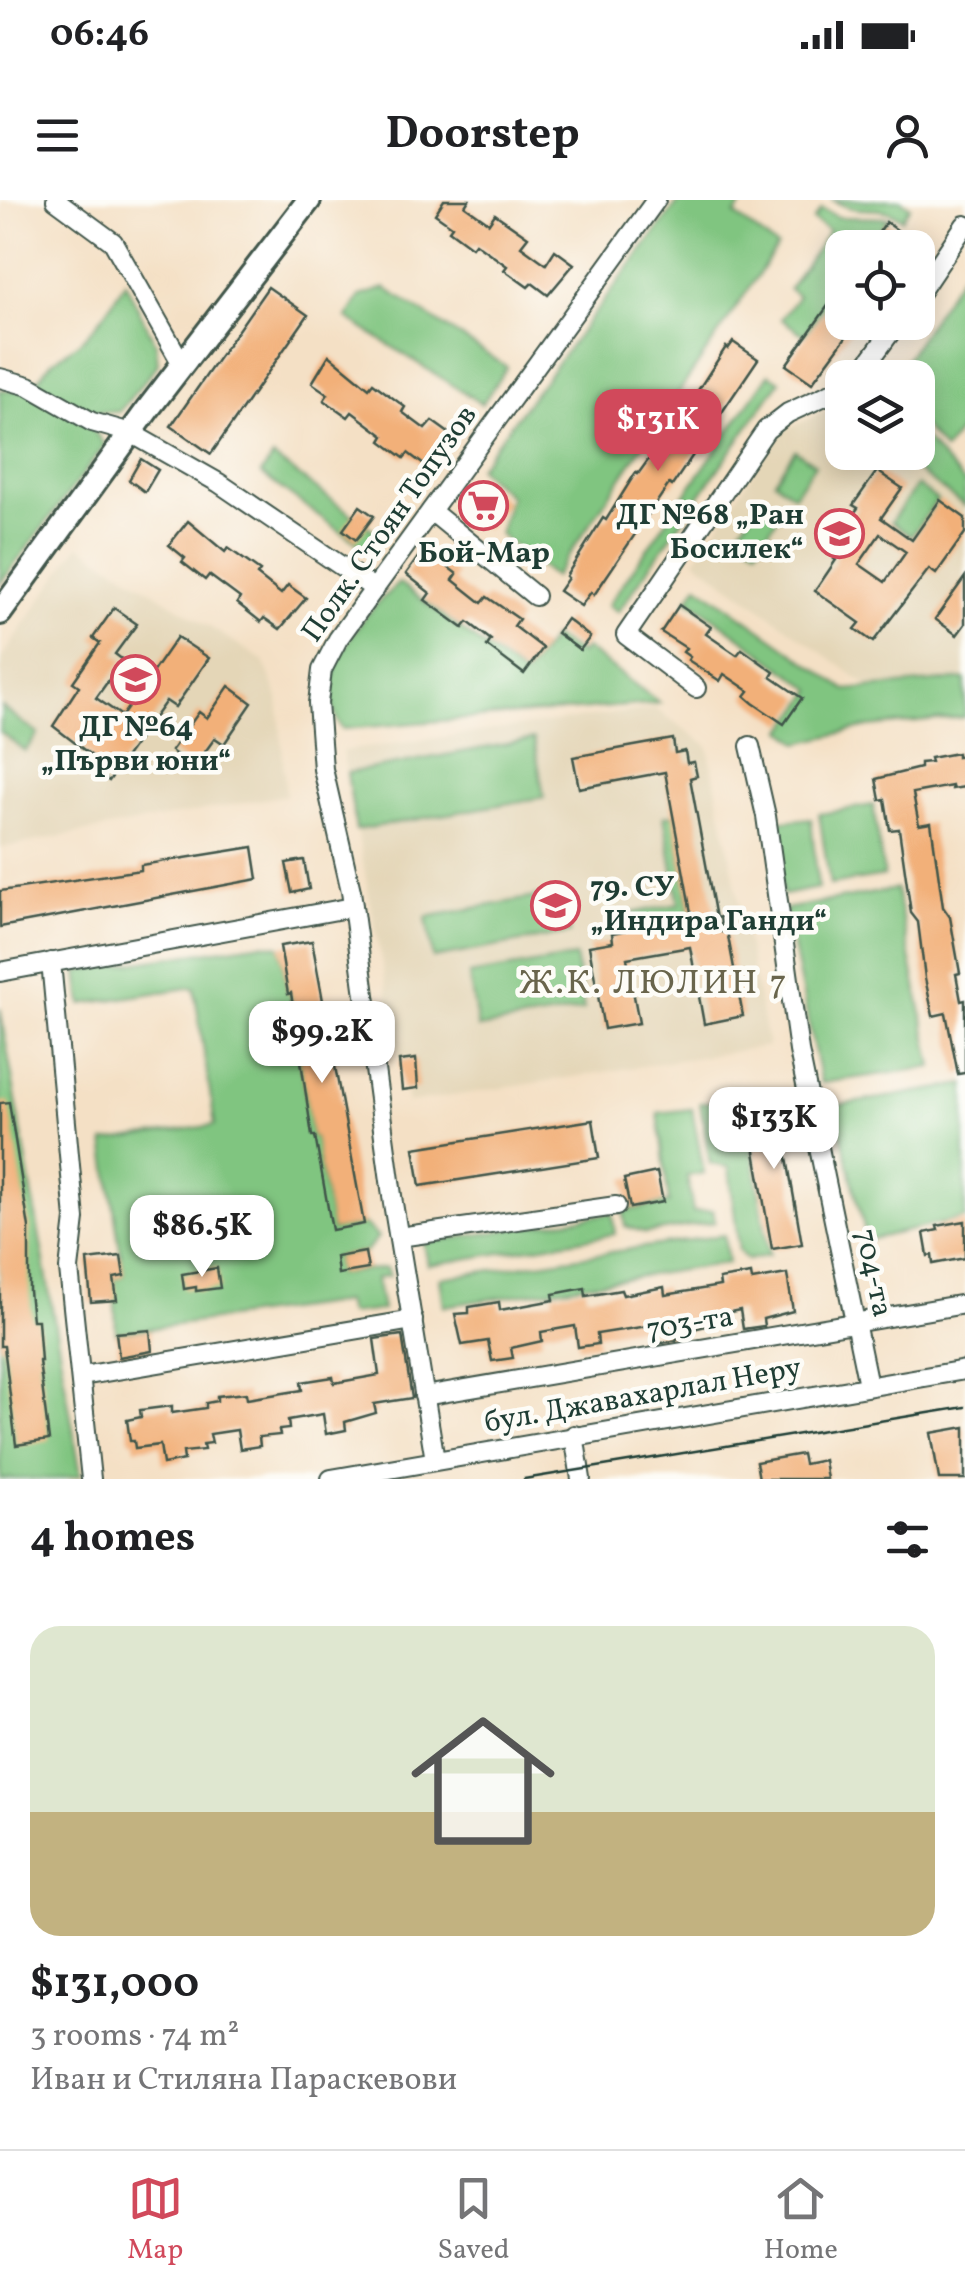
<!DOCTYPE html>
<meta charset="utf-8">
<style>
body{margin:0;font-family:Vollkorn,serif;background:#f6f6f6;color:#202124;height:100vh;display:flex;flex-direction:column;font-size:38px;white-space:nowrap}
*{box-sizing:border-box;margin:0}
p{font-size:32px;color:#757577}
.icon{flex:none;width:55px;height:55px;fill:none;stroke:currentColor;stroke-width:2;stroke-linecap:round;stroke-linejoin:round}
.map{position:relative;height:1279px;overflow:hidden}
.details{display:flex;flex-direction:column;background:#fff;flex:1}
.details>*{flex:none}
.controls{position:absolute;left:825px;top:30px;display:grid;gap:20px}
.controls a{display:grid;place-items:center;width:110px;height:110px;border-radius:20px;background:#fff;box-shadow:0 5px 25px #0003;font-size:50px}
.price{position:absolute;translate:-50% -85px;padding:0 22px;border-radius:20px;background:#fff;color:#222;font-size:32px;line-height:65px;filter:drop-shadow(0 2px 5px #0008)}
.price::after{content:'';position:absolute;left:50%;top:60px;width:30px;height:22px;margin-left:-15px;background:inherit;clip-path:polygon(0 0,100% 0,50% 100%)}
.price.on{background:#d1495b;color:#fff}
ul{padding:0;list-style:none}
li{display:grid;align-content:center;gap:20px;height:530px;padding:0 30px}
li+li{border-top:2px solid #e0e0e0}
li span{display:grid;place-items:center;height:310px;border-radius:30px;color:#555}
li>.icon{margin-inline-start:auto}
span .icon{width:180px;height:180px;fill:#fffc;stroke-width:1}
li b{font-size:42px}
h2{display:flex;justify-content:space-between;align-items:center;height:120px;padding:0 30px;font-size:42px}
.status{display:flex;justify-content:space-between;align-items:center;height:70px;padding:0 50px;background:#fff;direction:ltr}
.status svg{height:28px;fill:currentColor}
header{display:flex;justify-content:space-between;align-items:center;height:130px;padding:0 30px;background:#fff;font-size:45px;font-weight:700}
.menu{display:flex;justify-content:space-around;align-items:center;height:140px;border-top:2px solid #e0e0e0;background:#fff;font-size:28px;color:#757577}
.menu a{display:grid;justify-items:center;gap:5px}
.menu .on{color:#d1495b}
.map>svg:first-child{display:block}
.built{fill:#e4d6b7}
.green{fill:#80c580;stroke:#50815a;stroke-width:2.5}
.building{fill:#f2b079;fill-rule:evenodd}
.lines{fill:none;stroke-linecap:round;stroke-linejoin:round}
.minor-casing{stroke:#3f554a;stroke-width:22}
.major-casing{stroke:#3f554a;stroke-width:28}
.minor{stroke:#fff;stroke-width:18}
.major{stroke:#fff;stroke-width:22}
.tram{stroke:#1f3d34;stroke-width:2.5}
.labels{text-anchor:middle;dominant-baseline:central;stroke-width:9;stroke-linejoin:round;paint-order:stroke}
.poi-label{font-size:30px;font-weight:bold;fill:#1f3d34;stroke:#fdfcf7}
.street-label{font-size:30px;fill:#1f3d34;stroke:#fdfcf7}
.quarter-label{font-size:35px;letter-spacing:2.5px;fill:#69654c;stroke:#fdfcf7}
</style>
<div class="status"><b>06:46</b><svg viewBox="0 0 49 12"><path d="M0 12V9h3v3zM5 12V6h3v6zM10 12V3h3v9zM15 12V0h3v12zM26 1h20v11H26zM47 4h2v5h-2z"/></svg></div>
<header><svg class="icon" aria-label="menu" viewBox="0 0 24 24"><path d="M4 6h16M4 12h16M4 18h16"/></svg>Doorstep<svg class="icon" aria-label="person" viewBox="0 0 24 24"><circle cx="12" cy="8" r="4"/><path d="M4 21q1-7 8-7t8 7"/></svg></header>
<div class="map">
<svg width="965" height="1279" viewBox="0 0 965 1279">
<rect width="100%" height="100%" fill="#fdfcf7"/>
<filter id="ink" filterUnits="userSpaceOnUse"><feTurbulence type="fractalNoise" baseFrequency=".01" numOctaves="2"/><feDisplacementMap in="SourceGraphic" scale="20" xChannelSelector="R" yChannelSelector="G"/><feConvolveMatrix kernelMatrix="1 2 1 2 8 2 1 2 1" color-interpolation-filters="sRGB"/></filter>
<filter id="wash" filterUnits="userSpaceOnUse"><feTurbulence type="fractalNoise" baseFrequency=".0048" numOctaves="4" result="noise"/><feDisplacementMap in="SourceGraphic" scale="40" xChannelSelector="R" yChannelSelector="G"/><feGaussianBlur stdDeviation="2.25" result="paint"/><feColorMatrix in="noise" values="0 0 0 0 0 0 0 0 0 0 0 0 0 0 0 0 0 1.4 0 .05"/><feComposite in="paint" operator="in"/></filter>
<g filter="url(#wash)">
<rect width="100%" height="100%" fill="#f4e0c5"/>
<g class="built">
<path d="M833,208L842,215V252L893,253L965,306V479L872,489L695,360L776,238L786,229Z"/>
<path d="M79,345L264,461L278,498L286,595L0,648V460Z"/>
<path d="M655,508L708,546L768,846L408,903L342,551Z"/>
</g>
<g class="green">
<path d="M680,0H746L735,15L777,47L554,377L499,334L510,296L478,268Z"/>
<path d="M833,0H901L910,7L902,19C879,1 860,18 833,0Z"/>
<path d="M821,9L838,17L889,18L867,47L842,48V81L804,135L781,119L798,96L789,89L829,31L813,20Z"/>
<path d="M965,68V224L944,251L918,220V178L894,177Z"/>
<path d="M125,82L156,144L158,164L119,212H92L37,183C52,154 68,155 88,134C103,118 114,100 125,82Z"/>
<path d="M385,88L507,167L482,204L347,118L360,96Z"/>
<path d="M769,174L780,181L618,412L608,405Z"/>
<path d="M0,190H25L91,227L105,245L0,384Z"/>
<path d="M918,232L965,283V306L893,253L918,252Z"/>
<path d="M795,250L815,264L794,295L774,281Z"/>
<path d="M273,257L384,338L372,354L261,274Z"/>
<path d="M917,285L937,300L911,336L891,322Z"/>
<path d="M758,304L778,317L757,348L737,334Z"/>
<path d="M399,383L524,476L553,437L581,454L585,448L660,503L342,529C310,479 361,415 399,383Z"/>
<path d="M698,385L846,490L965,479V517L868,527L799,543L784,530L813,490L688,399Z"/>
<path d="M2,507L38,534L25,551L0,532Z"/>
<path d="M534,539L544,597L356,630L347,573Z"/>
<path d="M873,605L884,676L830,685L819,614Z"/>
<path d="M674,615L691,718L635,727L633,713L679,704L664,616Z"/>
<path d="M811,618L818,688L783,695L773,622Z"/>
<path d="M896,689L933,867L821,883L785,709Z"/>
<path d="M563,692L570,733L433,758L426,717Z"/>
<path d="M262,743L280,746L288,793H291L312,936H315L332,1030L364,1024L378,1037L365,1052L336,1057L338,1074L386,1068L389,1076L376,1078L382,1110L348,1114L345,1102L116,1133L114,1078L124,1076L104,942L215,925L194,787L82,804L78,771Z"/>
<path d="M575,757L584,810L478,828L469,775Z"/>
<path d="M0,808L81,1275L56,1279H0Z"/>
<path d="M965,884V1018L867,1040L834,906Z"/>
<path d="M744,899L769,1055L747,1060L739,1051L729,967L710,964L700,903Z"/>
<path d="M692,909L704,973L687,976L693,1012L713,1010L715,1022L646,1033L625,1026L623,1011L669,1003L658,913Z"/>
<path d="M612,1013L615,1034L428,1065L424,1043Z"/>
<path d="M724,1035L728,1063L444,1106L440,1078Z"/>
</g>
<g id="blocks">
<g class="building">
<path d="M444,0H469L465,6L489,23L495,14L528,37L521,46L546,64L555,50L574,64L548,95L532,83L528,87L504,70L507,66L475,43L472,47L449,30L452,26L435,14Z"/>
<path d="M886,22L922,48H868Z"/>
<path d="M842,86V122H857L812,183L786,165Z"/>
<path d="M268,87L308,115L211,254L171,226Z"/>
<path d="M733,142L758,159L672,286L669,284L594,395L591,392L581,406L559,391L568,378L566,376L603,318L606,320L636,272L638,274L683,212L681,210L693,193L695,195L726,147L728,149Z"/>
<path d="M329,155L369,188L373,183L405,207L402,212L425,229L432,221L450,234L424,265L408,253L404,258L381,241L384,236L352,212L348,217L324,200L328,194L312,183Z"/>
<path d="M141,259L158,270L145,292L129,280Z"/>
<path d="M877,271L902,288L881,318L912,340L940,300L965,318V333L936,374L929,369L873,442L855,429L860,423L815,391L836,360L834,359L840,350L836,347L857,318L853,315L858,308L853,305ZM880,334L906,352L885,382L859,364Z"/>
<path d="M482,282L507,302L486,328L462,308Z"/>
<path d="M360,306L374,316L356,340L343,330Z"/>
<path d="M188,321L225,352L228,348L260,371L257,375L281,394L288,385L306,398L280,429L264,418L261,422L237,403L240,398L209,375L205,380L182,362L185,358L169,345Z"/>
<path d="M424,349L457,374L453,380L482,403L487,397L519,419L514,426L543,448L524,474L487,446L491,440L468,422L463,428L425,400L430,393L406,374Z"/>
<path d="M965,377V424L957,435L935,419Z"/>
<path d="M679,405L711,427L706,434L737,455L742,449L774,472L771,477L802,498L784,524L753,503L745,496L749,491L724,474L720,481L688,460L690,457L683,452L686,448L661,432Z"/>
<path d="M114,408L137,424L115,454L123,460L96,498L122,516L177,437L209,458L175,507L166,501L109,581L86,565L92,556L53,526L79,486L73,482L100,443L93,438Z"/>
<path d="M567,419L590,437L580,450L557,433Z"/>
<path d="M229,486L252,503L224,544L215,538L194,567L171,551L199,512L207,518Z"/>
<path d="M673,539L675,553L685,551L687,563L694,562L697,576L690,578L716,718L720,717L722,732L727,731L743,816L704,824L690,747L627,758L639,823L604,829L589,746L613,742L612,733L692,718L665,572L579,588L573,557Z"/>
<path d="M957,553V557L965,556V587L952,589V586L913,593L919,625L931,623L943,707L950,717L960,773L956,774L961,801L965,800V873L958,874L946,813L933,816L925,778L918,722L911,713L899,629L890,630L885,599L880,600L876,579L920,568V563L931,562L930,558Z"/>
<path d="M253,647L258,679L0,727V691L141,670V665Z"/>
<path d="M304,660L309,689L292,693L286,663Z"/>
<path d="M312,741L364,1024L332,1030L315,936H312L291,793L288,794L280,746Z"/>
<path d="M416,859L418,888L402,890L399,861Z"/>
<path d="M776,895L802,1044L772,1049L746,900Z"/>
<path d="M9,902L29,1028V1091L32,1120H38L41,1161H39L49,1240L16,1245L4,1146H0V903Z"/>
<path d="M593,920L599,958L420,986L414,948Z"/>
<path d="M657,972L663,1002L630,1008L624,979Z"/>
<path d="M965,1021V1058L933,1064L932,1055L928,1056L924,1033L938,1030L937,1026Z"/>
<path d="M365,1052L368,1069L338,1074L336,1057Z"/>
<path d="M121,1056L124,1076L114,1078L117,1100L91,1102L87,1060Z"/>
<path d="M217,1068L220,1088L196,1091V1087L184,1089L182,1074Z"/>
<path d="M751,1074L752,1080L787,1074L793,1111L763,1119L764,1126L743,1129L740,1110L705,1117L706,1126L676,1133L677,1140L657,1144L654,1125L597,1134L598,1144L578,1147L575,1126L541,1132L542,1141L511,1148L513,1158L492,1161L488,1141L462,1145L455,1114L469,1113V1107L499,1102L500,1110L554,1100L553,1094L585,1088L586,1096L621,1090L623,1095L664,1087L665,1095L720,1086L719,1079Z"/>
<path d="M150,1130L152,1151L119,1157L116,1133Z"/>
<path d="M402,1135L412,1198L374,1204L376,1213L345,1222L346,1230L326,1234L323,1214L288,1220L289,1229L279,1230L280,1235L259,1237L260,1246L240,1249L237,1230L210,1234L212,1243L203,1244L204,1250L183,1252L184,1260L163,1264L160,1245L135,1248L134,1241H130L127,1220L141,1217L140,1210L172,1206V1213L206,1208V1203L217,1201V1196L246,1193L247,1199L302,1190L301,1182L333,1177L334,1183L379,1175L374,1139Z"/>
<path d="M965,1227V1279H939L931,1233Z"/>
<path d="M802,1254L804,1264L824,1260L827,1279H759L756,1262Z"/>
</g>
</g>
</g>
<g filter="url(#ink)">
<use href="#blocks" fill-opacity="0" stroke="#3f554a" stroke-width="2.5"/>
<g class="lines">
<defs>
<g id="minor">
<path d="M56,0L113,42L182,164"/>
<path d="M918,95L965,25"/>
<path d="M0,178L29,186L92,222L131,233L219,283L375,389"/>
<path d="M857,178L898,122"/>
<path d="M431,311L535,396"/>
<path d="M696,488L626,435L766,230L788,213L842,188"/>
<path d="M750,546L766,616L799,851L868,1185"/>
<path d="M51,762L75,1019L69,1069L91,1279"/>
<path d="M0,772L353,707"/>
<path d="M399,1037L616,1006"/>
<path d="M82,1176L413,1120"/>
<path d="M424,1196L965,1104"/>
<path d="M574,1235L581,1279"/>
<path d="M435,1260L393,1003L351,691L323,569L318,503L322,470L338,439L656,0"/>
<path d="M331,1279L965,1170"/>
</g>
<path id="major" d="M0,413L148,209L309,0"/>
</defs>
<use href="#minor" class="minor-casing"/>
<use href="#major" class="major-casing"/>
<use href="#minor" class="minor"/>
<use href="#major" class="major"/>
<path class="tram" d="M524,1279L965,1207"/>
</g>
</g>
<defs>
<symbol id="supermarket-ring" viewBox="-11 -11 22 22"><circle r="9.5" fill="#fdfcf7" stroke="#d1495b" stroke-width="1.5"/><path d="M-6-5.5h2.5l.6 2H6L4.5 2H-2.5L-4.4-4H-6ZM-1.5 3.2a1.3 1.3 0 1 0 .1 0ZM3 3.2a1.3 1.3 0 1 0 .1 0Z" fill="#d1495b"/></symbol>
<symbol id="school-ring" viewBox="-11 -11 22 22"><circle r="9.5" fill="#fdfcf7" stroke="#d1495b" stroke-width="1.5"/><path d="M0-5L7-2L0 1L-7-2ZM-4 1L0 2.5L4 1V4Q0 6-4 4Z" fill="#d1495b"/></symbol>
</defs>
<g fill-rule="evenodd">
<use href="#supermarket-ring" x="456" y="278" width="55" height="55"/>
<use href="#school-ring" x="812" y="306" width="55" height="55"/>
<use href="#school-ring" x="108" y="452" width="55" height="55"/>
<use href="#school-ring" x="528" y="678" width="55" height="55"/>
</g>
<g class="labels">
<g class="poi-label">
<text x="804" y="316" text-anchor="end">ДГ №68 „Ран<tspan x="804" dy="34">Босилек“</tspan></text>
<text x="484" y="354">Бой-Мар</text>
<text x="136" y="528">ДГ №64<tspan x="136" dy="34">„Първи юни“</tspan></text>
<text x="590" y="688" text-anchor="start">79. СУ<tspan x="590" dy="34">„Индира Ганди“</tspan></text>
</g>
<g class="street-label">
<text transform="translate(390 324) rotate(-55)">Полк. Стоян Топузов</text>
<text transform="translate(873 1073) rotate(78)">704-та</text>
<text transform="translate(690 1124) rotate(-9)">703-та</text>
<text transform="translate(643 1196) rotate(-10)">бул. Джавахарлал Неру</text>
</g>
<g class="quarter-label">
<text x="654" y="784">Ж.К. ЛЮЛИН 7</text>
</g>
</g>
</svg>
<div class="controls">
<a><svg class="icon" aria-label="locate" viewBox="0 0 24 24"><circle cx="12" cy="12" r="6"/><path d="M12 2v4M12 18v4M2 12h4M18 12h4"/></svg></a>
<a><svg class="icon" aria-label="layers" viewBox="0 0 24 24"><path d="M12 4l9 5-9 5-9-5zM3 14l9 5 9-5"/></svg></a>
</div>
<b class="price on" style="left:658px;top:274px">$131K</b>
<b class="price" style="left:322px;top:886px">$99.2K</b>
<b class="price" style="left:774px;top:972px">$133K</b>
<b class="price" style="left:202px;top:1080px">$86.5K</b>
</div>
<section class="details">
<h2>4 homes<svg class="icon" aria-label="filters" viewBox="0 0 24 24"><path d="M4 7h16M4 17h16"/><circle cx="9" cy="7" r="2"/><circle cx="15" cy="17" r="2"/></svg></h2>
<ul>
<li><span style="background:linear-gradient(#dfe7d0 60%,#c2b280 0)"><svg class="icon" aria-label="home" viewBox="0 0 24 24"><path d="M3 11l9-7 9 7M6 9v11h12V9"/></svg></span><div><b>$131,000</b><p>3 rooms · 74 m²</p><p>Иван и Стиляна Параскевови</p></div></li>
</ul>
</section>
<nav class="menu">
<a class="on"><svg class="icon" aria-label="map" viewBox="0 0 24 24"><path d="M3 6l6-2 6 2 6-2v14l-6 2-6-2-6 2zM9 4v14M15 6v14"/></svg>Map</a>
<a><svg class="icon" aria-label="saved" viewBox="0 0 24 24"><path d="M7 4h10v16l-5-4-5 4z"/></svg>Saved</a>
<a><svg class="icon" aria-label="home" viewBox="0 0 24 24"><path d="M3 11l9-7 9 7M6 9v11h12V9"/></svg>Home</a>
</nav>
